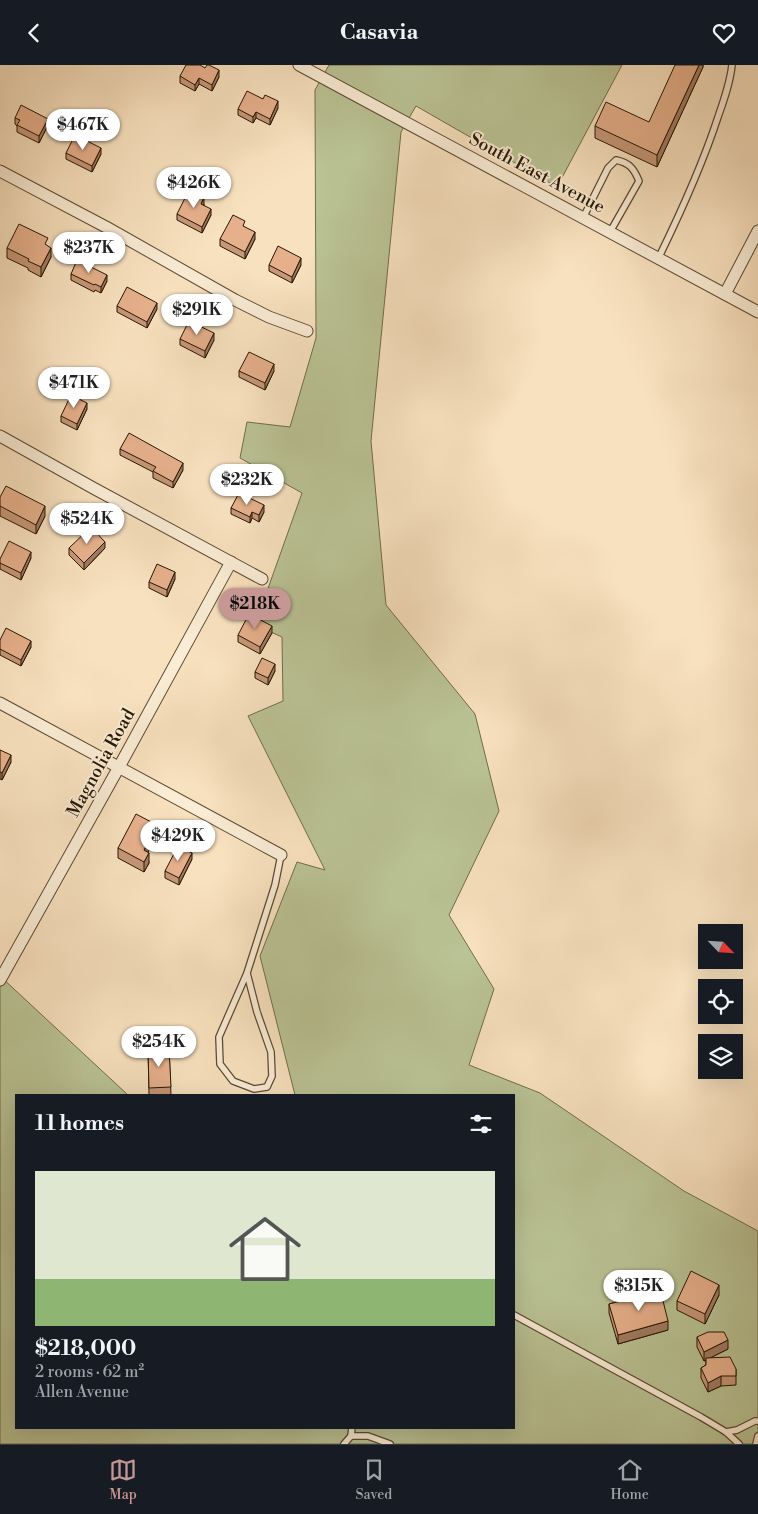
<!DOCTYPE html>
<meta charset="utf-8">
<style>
body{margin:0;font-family:"Libre Bodoni",serif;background:#242831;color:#f1f3f6;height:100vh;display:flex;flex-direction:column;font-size:19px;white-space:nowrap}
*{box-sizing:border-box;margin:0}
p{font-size:16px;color:#9ea1a6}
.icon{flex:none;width:28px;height:28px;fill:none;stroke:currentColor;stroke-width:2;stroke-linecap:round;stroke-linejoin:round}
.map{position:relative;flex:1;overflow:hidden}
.panel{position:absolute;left:15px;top:1029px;width:500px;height:335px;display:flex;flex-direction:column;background:#171b24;border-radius:0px;box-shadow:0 5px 20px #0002}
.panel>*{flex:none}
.needle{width:32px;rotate:115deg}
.fabs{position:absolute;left:698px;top:859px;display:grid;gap:10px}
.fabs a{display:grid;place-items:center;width:45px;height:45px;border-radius:0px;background:#171b24;box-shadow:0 5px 20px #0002;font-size:25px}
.price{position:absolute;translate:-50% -42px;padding:0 11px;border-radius:18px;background:#fff;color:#222;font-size:16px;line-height:32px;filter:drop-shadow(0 1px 2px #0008)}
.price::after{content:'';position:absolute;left:50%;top:30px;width:15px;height:11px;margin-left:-8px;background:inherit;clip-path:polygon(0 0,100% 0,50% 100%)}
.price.current{background:#c59692;color:#111}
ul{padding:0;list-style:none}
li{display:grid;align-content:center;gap:10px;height:265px;padding:0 20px}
li span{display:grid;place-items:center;height:155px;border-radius:0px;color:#555}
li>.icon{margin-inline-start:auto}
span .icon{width:90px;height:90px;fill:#fffc;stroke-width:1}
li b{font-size:21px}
h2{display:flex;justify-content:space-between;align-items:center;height:60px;padding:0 20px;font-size:21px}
header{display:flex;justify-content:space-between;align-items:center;height:65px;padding:0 20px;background:#171b24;font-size:22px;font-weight:700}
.dock{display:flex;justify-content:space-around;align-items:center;height:70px;border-top:1px solid #363941;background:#171b24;font-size:14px;color:#9ea1a6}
.dock a{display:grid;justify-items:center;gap:2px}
.dock .current{color:#c59692}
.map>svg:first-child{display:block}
.green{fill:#bac395;stroke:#706c4c}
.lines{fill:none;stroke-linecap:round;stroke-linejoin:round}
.service-casing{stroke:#5b4932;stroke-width:8}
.minor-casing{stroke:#5b4932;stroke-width:13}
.service{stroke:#faecd5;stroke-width:5.5}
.minor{stroke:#faecd5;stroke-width:11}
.wall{fill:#c69778;stroke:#271603}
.shaded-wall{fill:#a17b62;stroke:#271603}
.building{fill:#e6b08c;stroke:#271603}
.labels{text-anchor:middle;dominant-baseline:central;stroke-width:4;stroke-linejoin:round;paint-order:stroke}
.street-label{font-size:18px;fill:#271603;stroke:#faecd5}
</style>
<header><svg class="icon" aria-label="back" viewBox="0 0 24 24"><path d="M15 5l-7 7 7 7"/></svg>Casavia<svg class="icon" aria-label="heart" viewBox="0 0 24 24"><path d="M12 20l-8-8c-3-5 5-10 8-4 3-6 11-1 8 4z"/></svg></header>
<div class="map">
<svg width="758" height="1379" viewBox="0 0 758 1379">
<rect width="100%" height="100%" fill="#f8e1bf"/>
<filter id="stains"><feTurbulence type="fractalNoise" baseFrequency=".004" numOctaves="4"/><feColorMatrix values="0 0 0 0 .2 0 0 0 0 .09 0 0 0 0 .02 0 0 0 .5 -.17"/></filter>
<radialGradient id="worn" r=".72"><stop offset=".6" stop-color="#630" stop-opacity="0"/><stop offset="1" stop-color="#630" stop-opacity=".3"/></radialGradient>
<path class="green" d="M329,0H622L557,122L416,41L401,67L371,376L386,540L475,649L499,746L449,850L494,924L469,1000L540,1028L684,1126L758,1166V1379H0V911L128,1030H16V1362H514V1030H295L260,891L297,797L325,805L248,651L283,636L282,572L255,560L302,428L240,393L247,357L290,362L316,273L315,25Z"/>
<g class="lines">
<defs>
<g id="service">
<path d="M583,153L608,103L616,95C630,98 634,104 639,116L610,167"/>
<path d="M658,194C681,147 702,101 718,52C724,35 730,18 732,0"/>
<path d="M247,908L257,947L271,987L272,1011L267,1022L254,1024L233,1016L220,999L219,972L247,908L275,820L281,790"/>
<path d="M514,1250L701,1352L726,1367L739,1379"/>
<path d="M726,1367L737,1365L755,1356H758"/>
<path d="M351,1371L352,1362"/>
<path d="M344,1379L351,1371H368L390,1379"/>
<path d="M756,1379L758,1371"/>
</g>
<g id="minor">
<path d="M299,0L758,247"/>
<path d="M0,106L106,162L235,235L269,252L307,266"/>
<path d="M725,229L758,166"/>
<path d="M0,371L95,424L262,514"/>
<path d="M0,638L281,790"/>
<path d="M0,915L119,702L231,497"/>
</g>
</defs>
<use href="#service" class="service-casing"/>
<use href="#minor" class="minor-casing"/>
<use href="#service" class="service"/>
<use href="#minor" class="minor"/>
</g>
<g class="wall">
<path d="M703,0V2L657,102L595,73V61L649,57Z"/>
<path d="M180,11L219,12L212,26L199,19L195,26L180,18Z"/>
<path d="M278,43L270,60L256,53L253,58L238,50V44Z"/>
<path d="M15,53L48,60L39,78L17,67V61L15,59Z"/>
<path d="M66,88L101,89L92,107L66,94Z"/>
<path d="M204,139V140L211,150L202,168L177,155V149Z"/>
<path d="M245,162L255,174L245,194L220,181V174Z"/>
<path d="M48,181L51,192L41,212L28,205V203L7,193V183Z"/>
<path d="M269,200H301L292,218L269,206Z"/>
<path d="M71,209L107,216L101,228L95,225L94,227L71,215Z"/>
<path d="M117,241L157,244L147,263L117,247Z"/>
<path d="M180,274L214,275L205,293L180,280Z"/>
<path d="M239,306H274L265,325L239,312Z"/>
<path d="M87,344L77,365L61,357V351Z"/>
<path d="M120,384L183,405L173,423L153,413V407L120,390Z"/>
<path d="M0,432L45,451L36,469L0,451Z"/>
<path d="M231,443L264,447L259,457L252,453L250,458L231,449Z"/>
<path d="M69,483H105L84,505L69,490Z"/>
<path d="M31,493L21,515L0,504V494Z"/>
<path d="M175,514L167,532L149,523V517Z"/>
<path d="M272,568L260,589L238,577V570Z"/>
<path d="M0,575L31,582L21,601L0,590Z"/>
<path d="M275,606L268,620L255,613V607Z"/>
<path d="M0,685L11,697L2,715L0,714Z"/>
<path d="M157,770L147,787L149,798L144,807L118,793V783Z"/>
<path d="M192,794L179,820L165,813V806Z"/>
<path d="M169,983L171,1030H149L148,984Z"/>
<path d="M719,1230L705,1259L677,1245V1236Z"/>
<path d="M640,1231L668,1265L618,1279L609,1248V1239Z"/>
<path d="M697,1272L728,1284L710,1293L736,1304V1320L721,1321L708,1327L701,1313V1303L706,1300V1295L704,1296L697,1282Z"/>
</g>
<g class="shaded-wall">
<path d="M699,0H703V2L657,102V90Z"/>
<path d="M219,5V12L212,26V20Z"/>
<path d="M199,13V19L195,26V20Z"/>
<path d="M278,36V43L270,60V54Z"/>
<path d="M256,47V53L253,58V52Z"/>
<path d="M48,54V60L39,78V71Z"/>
<path d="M101,83V89L92,107V101Z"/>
<path d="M204,132V139L201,145V139Z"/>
<path d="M211,144V150L202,168V162Z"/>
<path d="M255,167V174L245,194V187Z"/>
<path d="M51,183V192L41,212V202Z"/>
<path d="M301,193V200L292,218V212Z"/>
<path d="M107,210V216L101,228V222Z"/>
<path d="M157,238V244L147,263V257Z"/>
<path d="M214,268V275L205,293V286Z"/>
<path d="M274,299V306L265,325V318Z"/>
<path d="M87,338V344L77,365V359Z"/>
<path d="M183,398V405L173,423V417Z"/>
<path d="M264,440V447L259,457V450Z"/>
<path d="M45,441V451L36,469V460Z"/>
<path d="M252,447V453L250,458V452Z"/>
<path d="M105,477V483L84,505V498Z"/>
<path d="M31,487V493L21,515V508Z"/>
<path d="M175,507V514L167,532V525Z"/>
<path d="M272,561V568L260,589V582Z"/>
<path d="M31,576V582L21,601V595Z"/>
<path d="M275,599V606L268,620V613Z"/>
<path d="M11,690V697L2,715V708Z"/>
<path d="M157,760V770L144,795V785Z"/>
<path d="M149,788V798L144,807V797Z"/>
<path d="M192,788V794L179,820V813Z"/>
<path d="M719,1220V1230L705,1259V1249Z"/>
<path d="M668,1256V1265L618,1279V1270Z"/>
<path d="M728,1275V1284L704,1296V1287Z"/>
<path d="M721,1311V1321L708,1327V1318Z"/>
</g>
<g class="building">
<path d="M186,0H200L205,3L207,0H209L219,5L212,20L199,13L195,20L180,11Z"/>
<path d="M675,0H699L657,90L595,61L606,37L649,57Z"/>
<path d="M247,26L263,34L265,30L278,36L270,54L256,47L253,52L238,44Z"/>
<path d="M21,40L48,54L39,71L17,60L20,55L15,53Z"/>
<path d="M75,70L101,83L92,101L66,88Z"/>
<path d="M189,125L204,132L201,139L211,144L202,162L177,149Z"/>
<path d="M233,150L245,156L243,161L255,167L245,187L220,174Z"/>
<path d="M19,159L48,173L45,179L51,183L41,202L28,196L29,194L7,183Z"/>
<path d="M278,181L301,193L292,212L269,200Z"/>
<path d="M77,195L107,210L101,222L95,219L94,220L71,209Z"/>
<path d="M127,222L157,238L147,257L117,241Z"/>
<path d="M189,256L214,268L205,286L180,274Z"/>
<path d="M249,287L274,299L265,318L239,306Z"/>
<path d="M71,330L87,338L77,359L61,351Z"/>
<path d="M129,368L183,398L173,417L153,406L156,402L120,384Z"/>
<path d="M6,421L45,441L36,460L0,441V432Z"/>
<path d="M239,428L264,440L259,450L252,447L250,452L231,443Z"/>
<path d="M91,462L105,477L84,498L69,483Z"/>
<path d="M9,476L31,487L21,508L0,498V494Z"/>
<path d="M157,499L175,507L167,525L149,517Z"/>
<path d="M249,549L272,561L260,582L238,570Z"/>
<path d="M6,563L31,576L21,595L0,584V575Z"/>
<path d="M262,593L275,599L268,613L255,607Z"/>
<path d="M0,685L11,690L2,708L0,707Z"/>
<path d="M136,749L157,760L144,785L149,788L144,797L118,783Z"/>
<path d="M178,781L192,788L179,813L165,806Z"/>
<path d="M169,983L171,1022L149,1023L148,984Z"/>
<path d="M691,1206L719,1220L705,1249L677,1236Z"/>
<path d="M660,1224L668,1256L618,1270L609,1239L640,1231V1230Z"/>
<path d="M708,1267H724L728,1275L704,1287L697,1272Z"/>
<path d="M730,1292L736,1304V1311H721L708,1318L701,1303L706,1300V1293Z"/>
</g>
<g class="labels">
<g class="street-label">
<text transform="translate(537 108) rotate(28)">South East Avenue</text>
<text transform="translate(101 698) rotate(-61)">Magnolia Road</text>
</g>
</g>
<rect width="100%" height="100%" filter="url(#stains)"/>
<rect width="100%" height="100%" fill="url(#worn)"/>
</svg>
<div class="fabs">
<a><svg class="needle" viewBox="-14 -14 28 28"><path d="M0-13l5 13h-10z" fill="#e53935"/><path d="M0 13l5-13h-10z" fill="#9ea1a6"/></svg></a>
<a><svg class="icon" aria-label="locate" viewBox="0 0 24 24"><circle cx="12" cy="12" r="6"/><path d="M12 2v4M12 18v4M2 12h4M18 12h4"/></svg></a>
<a><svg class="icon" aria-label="layers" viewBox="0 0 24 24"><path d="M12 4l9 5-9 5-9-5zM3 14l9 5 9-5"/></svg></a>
</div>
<b class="price" style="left:83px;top:86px">$467K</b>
<b class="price" style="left:194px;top:144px">$426K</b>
<b class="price" style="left:89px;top:209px">$237K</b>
<b class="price" style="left:197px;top:271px">$291K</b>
<b class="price" style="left:74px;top:344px">$471K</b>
<b class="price" style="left:247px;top:441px">$232K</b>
<b class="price" style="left:87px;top:480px">$524K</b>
<b class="price current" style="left:255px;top:565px">$218K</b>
<b class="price" style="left:178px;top:797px">$429K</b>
<b class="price" style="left:159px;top:1003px">$254K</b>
<b class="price" style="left:639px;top:1247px">$315K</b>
<section class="panel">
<h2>11 homes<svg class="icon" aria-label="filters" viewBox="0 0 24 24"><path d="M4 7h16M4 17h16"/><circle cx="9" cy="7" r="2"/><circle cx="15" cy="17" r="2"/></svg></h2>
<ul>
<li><span style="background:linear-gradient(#dfe7d0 70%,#8fb573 0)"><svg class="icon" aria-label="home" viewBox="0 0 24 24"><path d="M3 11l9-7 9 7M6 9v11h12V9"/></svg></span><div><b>$218,000</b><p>2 rooms · 62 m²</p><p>Allen Avenue</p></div></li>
</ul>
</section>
</div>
<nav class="dock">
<a class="current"><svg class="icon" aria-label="map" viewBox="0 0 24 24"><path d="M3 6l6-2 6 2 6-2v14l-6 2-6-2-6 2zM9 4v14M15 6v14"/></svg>Map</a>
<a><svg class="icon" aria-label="saved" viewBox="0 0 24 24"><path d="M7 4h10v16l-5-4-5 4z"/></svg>Saved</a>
<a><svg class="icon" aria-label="home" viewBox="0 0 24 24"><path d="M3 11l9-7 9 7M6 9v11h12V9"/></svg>Home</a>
</nav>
